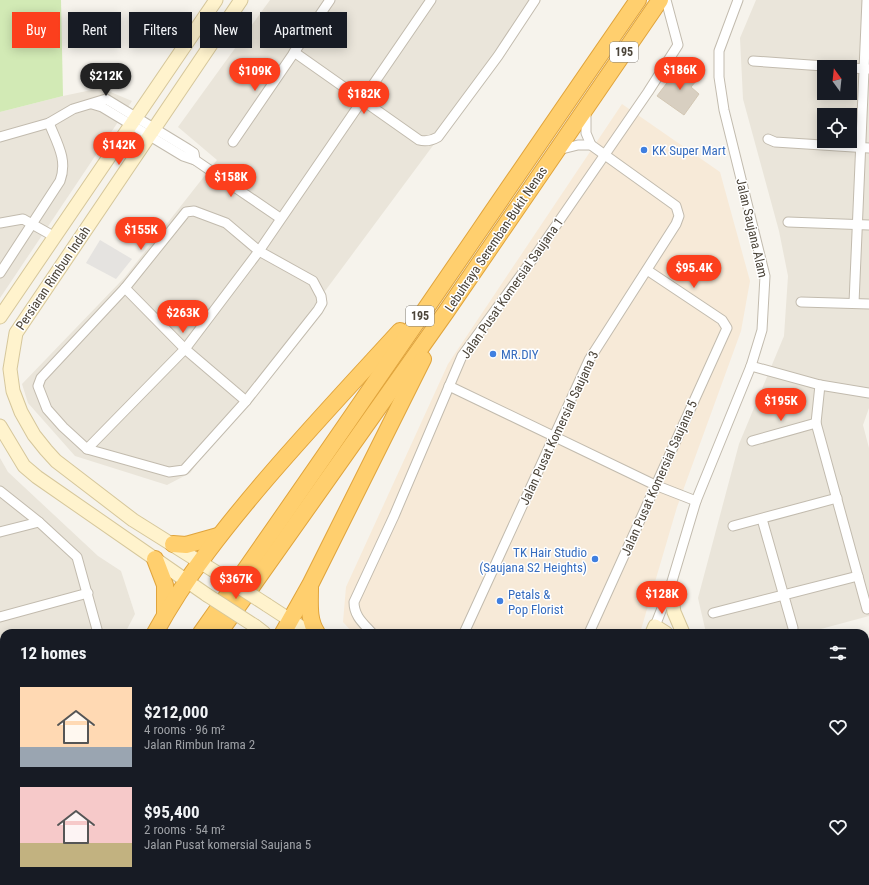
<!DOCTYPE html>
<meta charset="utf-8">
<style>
body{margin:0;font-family:"Roboto Condensed",sans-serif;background:#242831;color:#f1f3f6;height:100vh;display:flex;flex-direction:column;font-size:15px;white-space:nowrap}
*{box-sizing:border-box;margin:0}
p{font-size:13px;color:#9ea1a6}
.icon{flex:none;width:22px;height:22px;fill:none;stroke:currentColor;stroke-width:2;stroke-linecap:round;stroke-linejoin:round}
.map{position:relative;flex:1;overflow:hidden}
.details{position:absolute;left:0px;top:629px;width:869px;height:256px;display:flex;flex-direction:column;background:#171b24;border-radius:12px 12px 0 0;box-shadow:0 2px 10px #0003}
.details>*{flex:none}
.hud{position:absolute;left:12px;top:12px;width:400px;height:36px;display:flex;gap:8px}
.needle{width:26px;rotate:345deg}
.buttons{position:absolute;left:817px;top:60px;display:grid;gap:8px}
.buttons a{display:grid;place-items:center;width:40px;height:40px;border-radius:0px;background:#171b24;box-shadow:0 2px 10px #0003;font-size:20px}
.price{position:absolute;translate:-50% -34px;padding:0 9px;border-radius:14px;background:#fc3f1d;color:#fff;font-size:13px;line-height:26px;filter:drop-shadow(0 1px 2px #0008)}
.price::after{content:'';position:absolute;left:50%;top:24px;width:12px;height:9px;margin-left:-6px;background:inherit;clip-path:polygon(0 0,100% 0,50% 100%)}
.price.current{background:#222;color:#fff}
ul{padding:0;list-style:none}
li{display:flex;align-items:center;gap:12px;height:100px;padding:0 20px}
li span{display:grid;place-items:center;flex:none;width:112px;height:80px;border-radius:0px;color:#555}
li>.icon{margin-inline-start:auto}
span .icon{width:48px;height:48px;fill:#fffc;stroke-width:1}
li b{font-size:17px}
h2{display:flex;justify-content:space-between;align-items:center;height:48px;padding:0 20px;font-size:17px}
.tag{padding:0 14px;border-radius:0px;background:#171b24;box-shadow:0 2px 10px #0003;font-size:14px;line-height:36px}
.tag.current{background:#fc3f1d;color:#fff}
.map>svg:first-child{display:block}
.residential{fill:#eae5da;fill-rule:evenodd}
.commercial{fill:#f7ead8}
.education{fill:#efe8d6}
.green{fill:#d2eab5}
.parking{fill:#e5e3e0}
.building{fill:#d8cfc1;stroke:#d3c7b4}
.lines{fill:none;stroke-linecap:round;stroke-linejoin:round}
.street-casing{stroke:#c2bbae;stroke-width:11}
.secondary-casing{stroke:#d6c79b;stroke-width:15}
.highway-casing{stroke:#e0a43c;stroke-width:18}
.street{stroke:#fff;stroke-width:9}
.secondary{stroke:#fff3cd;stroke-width:13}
.highway{stroke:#ffcf6e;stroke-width:16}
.secondary-bridge-casing{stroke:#d6c79b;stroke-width:15;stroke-linecap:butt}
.secondary-bridge{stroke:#fff3cd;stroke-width:13}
.shop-dot{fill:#3f7fe0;stroke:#fff;stroke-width:1.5}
.labels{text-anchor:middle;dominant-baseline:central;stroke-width:3;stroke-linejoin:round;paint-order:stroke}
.shield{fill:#fff;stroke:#817c74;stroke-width:1}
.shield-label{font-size:12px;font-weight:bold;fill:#4b4439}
.shop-label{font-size:13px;fill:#366cbe;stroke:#fff;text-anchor:start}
.street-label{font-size:13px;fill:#4b4439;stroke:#fff}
</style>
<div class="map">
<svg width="869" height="885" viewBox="0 0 869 885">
<rect width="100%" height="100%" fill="#f6f3ec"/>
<g class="residential">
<path d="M270,0H541L190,473L167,485L75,456L28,403L22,384L125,277L217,160L178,127Z"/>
<path d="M756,0H869V408L863,425L869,448V616L806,633H706L698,598L739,444L784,336L788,276L779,231L743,99L740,38ZM824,67H850V93H824ZM824,115H850V141H824Z"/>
<path d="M101,88L132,101L0,298V112L63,96Z"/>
<path d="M0,458L8,472L98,556L121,571L135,614L125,633H4V841L0,843Z"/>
<path d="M92,881H448L449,885H89Z"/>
</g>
<path class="commercial" d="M622,104L720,172L750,281L741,331L677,507L640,633H353L343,622L346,587L448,364Z"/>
<path class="education" d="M725,881H773L770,885H734Z"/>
<path class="green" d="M0,0H61L63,96L0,112Z"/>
<path class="parking" d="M100,240L132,259L116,279L86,263Z"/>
<path class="building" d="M679,67L697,80L691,87L699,94L684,115L657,96Z"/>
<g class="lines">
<defs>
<g id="street">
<path d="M294,52L419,140C426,142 431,141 438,137L498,56L535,0"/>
<path d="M753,61L838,67"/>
<path d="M850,68L869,69"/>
<path d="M92,104L102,107L183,156L195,160L280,218"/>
<path d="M586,112V133L591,145"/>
<path d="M0,137L49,123L73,109L106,99L188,149L194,153L195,160"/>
<path d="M768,139L775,142L869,148"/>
<path d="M233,142L330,0"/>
<path d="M194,211L226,223L259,251L313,281L321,296L322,303L318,310L246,401L184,470L169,472L87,449L63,427L47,409L38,386L41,378L125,288L186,212Z"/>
<path d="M788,222L869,225"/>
<path d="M0,223L23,219L55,237"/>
<path d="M0,273L60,181C68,160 57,143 49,123"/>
<path d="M125,288L185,349L246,401"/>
<path d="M801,302L869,304"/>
<path d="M854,303L867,0"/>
<path d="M751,366L820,385L869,393"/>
<path d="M820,385L816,423L867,609"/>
<path d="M449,386L655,485L696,501"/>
<path d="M752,441L816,423"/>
<path d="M87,449L185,349L259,251L431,0"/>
<path d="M0,491L39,522L77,557L98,633"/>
<path d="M762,519L793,628"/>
<path d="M733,526L837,498"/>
<path d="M0,532L39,522"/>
<path d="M713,613L858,576"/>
<path d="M0,617L88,593"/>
<path d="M655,626L670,588L696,501L751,366L762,330L765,276L724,110L719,77V51L738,0"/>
<path d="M372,633C363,623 354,616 354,602L394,516L462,356L537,253L648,92L678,45L666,0"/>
<path d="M464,633L589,360L676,224L679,216L676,206L591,145H578L558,150"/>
<path d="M589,633L727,328L722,320L647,270"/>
<path d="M0,700L4,699"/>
<path d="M865,700L869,694"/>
<path d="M0,780L4,779"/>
<path d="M317,881L318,885"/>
<path d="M437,881L438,885"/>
<path d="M106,885L109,881"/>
<path d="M184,885L199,881"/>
<path d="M468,885L471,881"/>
</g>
<g id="secondary">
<path d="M0,317L216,0"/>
<path d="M0,426L24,466L37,477L207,595"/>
<path d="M219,574L133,520L56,461L46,450L34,435L21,412L13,391L10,369L16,333L241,0"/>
<path d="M670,588L674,612L683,633"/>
<path d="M267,605L310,633"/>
<path d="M255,626L264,633"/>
<path d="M652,633L655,626L666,633"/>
<path d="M865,802L869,804"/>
<path d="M647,881L657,885"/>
<path d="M688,881L698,885"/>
</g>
<g id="highway">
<path d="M173,544L186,545L218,536"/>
<path d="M155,559L165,585V614"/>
<path d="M310,588C310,604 308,620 317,633"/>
<path d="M155,633C186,576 226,526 268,477C311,427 356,379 400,331"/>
<path d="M201,633C349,423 492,211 638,0"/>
<path d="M219,633L446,312L660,0"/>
<path d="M283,633L310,585L423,359"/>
<path d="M24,885L27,881"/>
<path d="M58,885L62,881"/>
</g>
</defs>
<use href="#street" class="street-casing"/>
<use href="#secondary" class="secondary-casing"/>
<use href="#highway" class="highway-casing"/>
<use href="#street" class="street"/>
<use href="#secondary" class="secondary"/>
<use href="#highway" class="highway"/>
<defs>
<g id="secondary-bridge">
<path d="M219,574L267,605"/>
<path d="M207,595L255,626"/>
</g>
</defs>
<use href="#secondary-bridge" class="secondary-bridge-casing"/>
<use href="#secondary-bridge" class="secondary-bridge"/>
</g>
<g class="shop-dot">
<circle cx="644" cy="150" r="4"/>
<circle cx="493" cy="354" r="4"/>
<circle cx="595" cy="559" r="4"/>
<circle cx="500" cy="601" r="4"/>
</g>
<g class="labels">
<g class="shield">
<rect x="610" y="42" width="28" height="20" rx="3"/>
<rect x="406" y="306" width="28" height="20" rx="3"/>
</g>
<g class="shield-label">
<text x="624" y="52">195</text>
<text x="420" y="316">195</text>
</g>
<g class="shop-label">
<text x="652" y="150">KK Super Mart</text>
<text x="501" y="354">MR.DIY</text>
<text x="587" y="552" text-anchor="end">TK Hair Studio<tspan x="587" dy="15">(Saujana S2 Heights)</tspan></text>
<text x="508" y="594">Petals &amp;<tspan x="508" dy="15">Pop Florist</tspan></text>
</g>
<g class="street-label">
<text transform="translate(752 228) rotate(77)">Jalan Saujana Alam</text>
<text transform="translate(496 239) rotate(-56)">Lebuhraya Seremban-Bukit Nenas</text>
<text transform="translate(53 278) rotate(-56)">Persiaran Rimbun Indah</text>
<text transform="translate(512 288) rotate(-55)">Jalan Pusat Komersial Saujana 1</text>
<text transform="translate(559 428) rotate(-65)">Jalan Pusat Komersial Saujana 3</text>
<text transform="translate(659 478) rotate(-66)">Jalan Pusat Komersial Saujana 5</text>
</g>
</g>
</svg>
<div class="buttons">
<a><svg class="needle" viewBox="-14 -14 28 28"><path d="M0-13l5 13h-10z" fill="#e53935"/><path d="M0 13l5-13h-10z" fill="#9ea1a6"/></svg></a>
<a><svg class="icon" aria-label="locate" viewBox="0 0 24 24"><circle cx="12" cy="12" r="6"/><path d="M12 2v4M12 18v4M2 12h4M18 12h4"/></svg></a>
</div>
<b class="price" style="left:680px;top:91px">$186K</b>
<b class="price" style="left:255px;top:92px">$109K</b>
<b class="price current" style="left:106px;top:97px">$212K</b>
<b class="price" style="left:364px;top:115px">$182K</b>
<b class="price" style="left:119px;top:166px">$142K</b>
<b class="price" style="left:231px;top:198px">$158K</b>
<b class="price" style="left:141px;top:251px">$155K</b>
<b class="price" style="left:694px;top:289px">$95.4K</b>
<b class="price" style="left:183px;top:334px">$263K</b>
<b class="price" style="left:781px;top:422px">$195K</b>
<b class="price" style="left:236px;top:600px">$367K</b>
<b class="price" style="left:662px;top:615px">$128K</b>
<div class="hud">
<a class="tag current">Buy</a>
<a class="tag">Rent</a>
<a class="tag">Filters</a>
<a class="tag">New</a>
<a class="tag">Apartment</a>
</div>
<section class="details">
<h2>12 homes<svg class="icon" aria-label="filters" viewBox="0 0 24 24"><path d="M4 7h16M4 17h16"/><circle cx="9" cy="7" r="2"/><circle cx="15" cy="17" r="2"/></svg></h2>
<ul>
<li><span style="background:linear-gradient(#ffd9b3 75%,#9aa5b1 0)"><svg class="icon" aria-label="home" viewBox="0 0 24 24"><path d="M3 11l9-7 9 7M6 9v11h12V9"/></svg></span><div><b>$212,000</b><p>4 rooms · 96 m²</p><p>Jalan Rimbun Irama 2</p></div><svg class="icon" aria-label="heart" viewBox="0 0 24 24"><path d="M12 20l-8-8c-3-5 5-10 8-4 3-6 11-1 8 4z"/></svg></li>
<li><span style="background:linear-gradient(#f6c9c9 70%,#c2b280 0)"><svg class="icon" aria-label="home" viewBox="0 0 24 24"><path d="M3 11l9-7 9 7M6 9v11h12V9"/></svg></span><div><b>$95,400</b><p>2 rooms · 54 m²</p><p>Jalan Pusat komersial Saujana 5</p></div><svg class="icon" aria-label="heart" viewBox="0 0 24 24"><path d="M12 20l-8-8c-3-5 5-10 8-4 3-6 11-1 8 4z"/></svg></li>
</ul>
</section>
</div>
